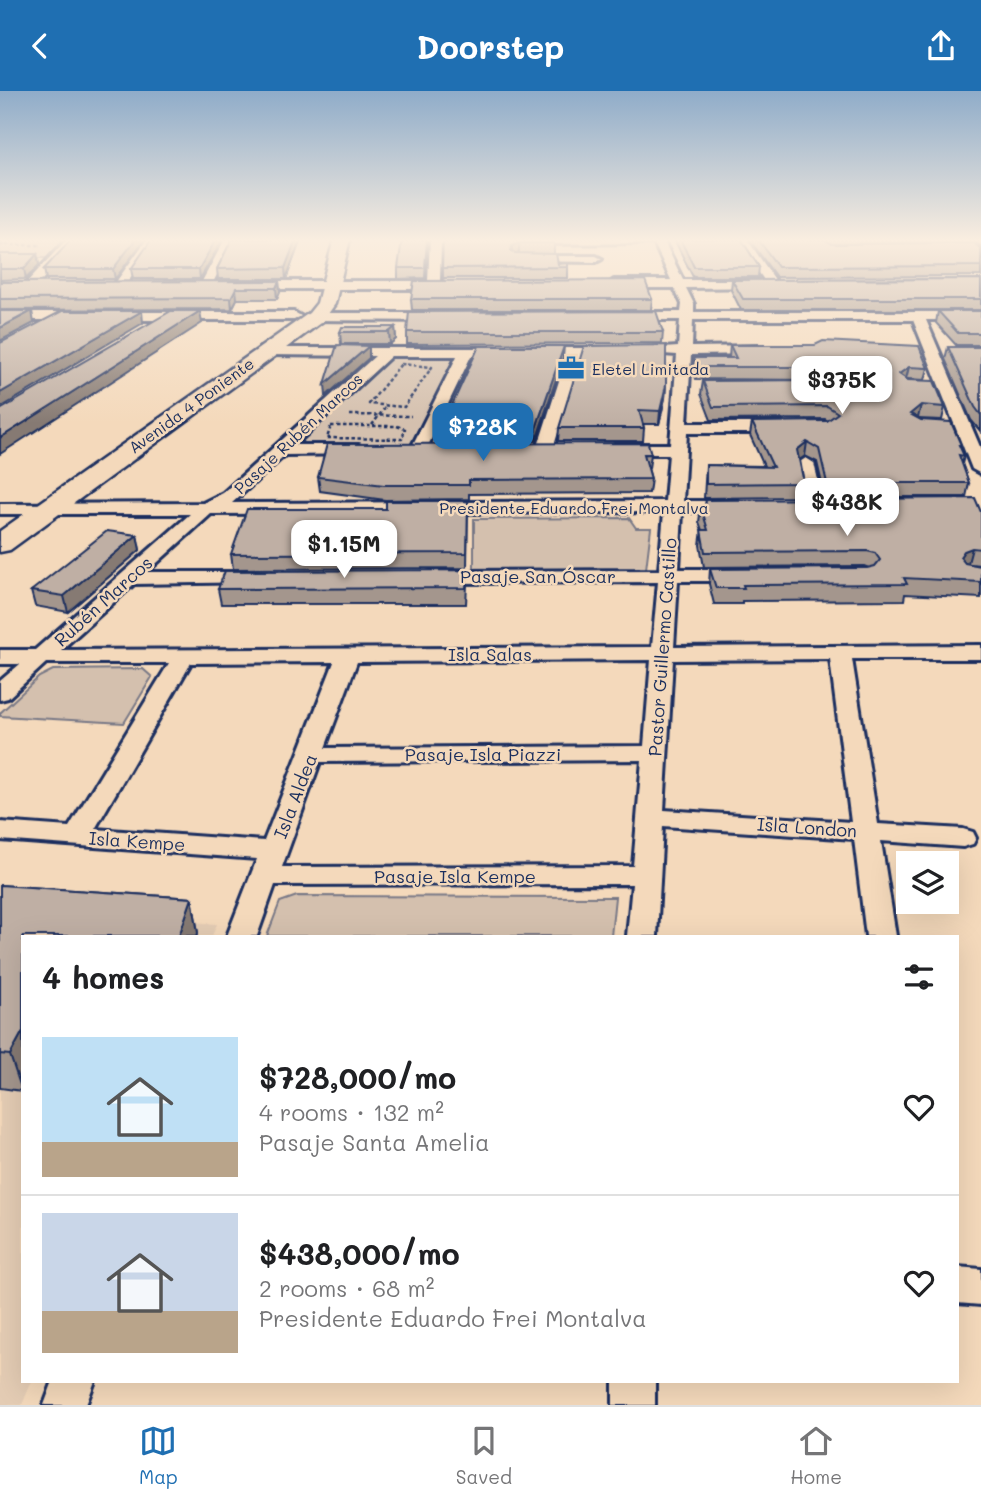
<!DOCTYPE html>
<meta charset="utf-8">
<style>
body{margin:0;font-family:Mali,sans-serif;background:#f2f2f2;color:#202124;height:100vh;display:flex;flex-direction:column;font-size:26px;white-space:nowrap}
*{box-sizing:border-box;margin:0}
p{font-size:23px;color:#757577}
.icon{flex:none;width:38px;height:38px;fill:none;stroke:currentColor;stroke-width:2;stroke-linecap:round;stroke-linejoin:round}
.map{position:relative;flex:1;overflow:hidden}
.drawer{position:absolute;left:21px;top:844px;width:938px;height:448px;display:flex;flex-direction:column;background:#fff;border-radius:0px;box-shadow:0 7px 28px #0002}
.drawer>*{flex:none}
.tools{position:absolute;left:896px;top:760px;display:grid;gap:14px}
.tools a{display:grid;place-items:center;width:63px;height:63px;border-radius:0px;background:#fff;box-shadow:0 7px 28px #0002;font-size:35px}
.price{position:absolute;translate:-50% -60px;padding:0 16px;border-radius:14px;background:#fff;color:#222;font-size:23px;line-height:46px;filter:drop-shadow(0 2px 4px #0008)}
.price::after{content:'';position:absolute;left:50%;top:42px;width:21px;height:16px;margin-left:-10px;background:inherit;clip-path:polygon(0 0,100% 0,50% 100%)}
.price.active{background:#1f6fb2;color:#fff}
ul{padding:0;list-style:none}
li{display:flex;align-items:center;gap:21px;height:175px;padding:0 21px}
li+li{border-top:2px solid #e0e0e0}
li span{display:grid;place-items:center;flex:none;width:196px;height:140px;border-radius:0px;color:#555}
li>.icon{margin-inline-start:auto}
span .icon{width:84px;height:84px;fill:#fffc;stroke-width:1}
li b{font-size:30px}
h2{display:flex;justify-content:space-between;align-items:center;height:84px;padding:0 21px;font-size:30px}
header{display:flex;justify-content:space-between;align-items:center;height:91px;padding:0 21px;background:#1f6fb2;color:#fff;font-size:32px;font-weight:700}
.menu{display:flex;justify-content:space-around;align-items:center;height:98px;border-top:2px solid #e0e0e0;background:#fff;font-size:19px;color:#757577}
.menu a{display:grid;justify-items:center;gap:4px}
.menu .active{color:#1f6fb2}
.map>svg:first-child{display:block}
.built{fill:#e4ccb4}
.green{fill:#d4c0ae;stroke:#787886;stroke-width:2}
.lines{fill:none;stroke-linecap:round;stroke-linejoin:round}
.street-casing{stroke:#1b2f5e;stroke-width:6}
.secondary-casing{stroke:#1b2f5e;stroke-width:5}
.path{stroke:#1b2f5e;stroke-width:2.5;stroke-dasharray:3.5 2.5;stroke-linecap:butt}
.street{fill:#f4d9bb;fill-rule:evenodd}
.secondary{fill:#f4d9bb;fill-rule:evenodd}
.wall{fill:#a4968d;stroke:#1b2f5e;stroke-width:2}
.shaded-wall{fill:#867a73;stroke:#1b2f5e;stroke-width:2}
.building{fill:#bfafa4;stroke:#1b2f5e;stroke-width:2}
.labels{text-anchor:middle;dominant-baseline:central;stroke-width:5;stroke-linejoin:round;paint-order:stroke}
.far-poi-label{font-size:16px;fill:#1b2f5e;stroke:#f4d9bb;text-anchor:start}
.far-street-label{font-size:16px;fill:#1b2f5e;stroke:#f4d9bb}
.street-label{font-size:18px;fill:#1b2f5e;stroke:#f4d9bb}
</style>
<header><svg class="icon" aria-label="back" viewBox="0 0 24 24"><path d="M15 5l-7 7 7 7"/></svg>Doorstep<svg class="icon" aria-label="share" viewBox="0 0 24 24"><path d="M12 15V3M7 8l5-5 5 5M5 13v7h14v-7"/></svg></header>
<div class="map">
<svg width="981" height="1314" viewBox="0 0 981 1314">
<rect width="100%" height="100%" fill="#f4d9bb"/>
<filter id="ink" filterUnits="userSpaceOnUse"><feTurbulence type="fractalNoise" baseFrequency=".0143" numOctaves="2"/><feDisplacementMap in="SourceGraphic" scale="14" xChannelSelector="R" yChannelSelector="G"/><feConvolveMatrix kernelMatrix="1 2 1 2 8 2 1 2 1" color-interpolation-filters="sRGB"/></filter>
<g filter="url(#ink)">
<path class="built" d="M0,815L217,833L212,845H23V1290H32L22,1314H0Z"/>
<g class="green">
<path d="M0,148H67L49,167H0Z"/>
<path d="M390,267H456L410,354L295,355Z"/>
<path d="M629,427L636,437H651L646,478H474V428Z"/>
<path d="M143,578L152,586L124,632L0,625V622L39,586L53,579Z"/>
<path d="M297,805L615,806L611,845H267L280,811Z"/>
</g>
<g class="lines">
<defs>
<g id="street">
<path d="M67,148H78L34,198H26V192Z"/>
<path d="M147,148H158L123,198H115L113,195Z"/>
<path d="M225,148H236L210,197H202L200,194Z"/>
<path d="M430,148L483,150L477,153H441L440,190L451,194L445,198H247L241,194L247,190H428Z"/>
<path d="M517,148H663L683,189H764L736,148H747L778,193L776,196L686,197L694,213V221H981V229H926L981,358V383L972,378L913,229H693L692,256L761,255L768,259L761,263L691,264L687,332H783L791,337L783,342H687L683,410H739L748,415L739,420L682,421L679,478H741L748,480L751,484L748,488L741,490H678L674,556L981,554V568H852L878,733L963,738L973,741L976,747L973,753L963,756L881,750L896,845H866L854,748L663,735L657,845H627L632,793L275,794L257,845H227L257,768L0,749V731L69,736L169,572H46L8,607L0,609V590L20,573H0V559H35L190,423H0V413L203,412L223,402L375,265L265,264L258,260L260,257H614L621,261L614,265H581L553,358L545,363L537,358L567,265H471L426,359L418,364L410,359L457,265H391L295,354H359L367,359L365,363L285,364L232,412L665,410L669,363H616L608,358L616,353H670L677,264L663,263L661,260L663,257L678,256L680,229H625L618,225L625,221H681L682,213L674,197H614L608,193L614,189H671L654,152L521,153L517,152ZM664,421L659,479L434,480L427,482L424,486L427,490L434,492L658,491L652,556L61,559L134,493L261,491L264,487L261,483L254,481H147L211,423ZM830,568L851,731L664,719L673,569ZM651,569L644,655L325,657L357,571ZM334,571L264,750L95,738L191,572ZM642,669L633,775L282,776L320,671Z"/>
<path d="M958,148H970L981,158V167Z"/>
<path d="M524,165H596L602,168L596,171L520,170L518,168Z"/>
<path d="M0,221H294L301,225L294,229H0Z"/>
<path d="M316,222H442L449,226L442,230L311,229V223Z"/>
<path d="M806,367L814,372L824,415L815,420L806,415L798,372Z"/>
<path d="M957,1176L981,1178V1214L957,1212Z"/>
<path d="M53,1290H95L86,1314H44Z"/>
<rect x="613" y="1290" width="42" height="24"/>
</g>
<path id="secondary" d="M334,148H350L335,213L323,230L10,459L0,461V440L309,222L317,212Z"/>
</defs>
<use href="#street" class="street-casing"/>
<use href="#secondary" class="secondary-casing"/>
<g class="path">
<path d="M0,154H42"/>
<path d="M401,273L432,276L404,316L369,313Z"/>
<path d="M350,324L411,325"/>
<path d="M372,334L387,314"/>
<path d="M331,335H397L405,338L402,348L327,347Z"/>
</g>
<use href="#street" class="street"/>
<use href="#secondary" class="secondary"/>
</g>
<g class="wall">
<path d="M145,148L115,188H46L44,178Z"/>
<path d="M223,148L200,188H133L131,178Z"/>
<path d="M232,148H301L286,188H218L217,178Z"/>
<path d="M427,148L425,187L398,188V177Z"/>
<path d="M443,148L554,152V162L558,173L568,176V187H443Z"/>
<path d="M674,148H741L759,176L758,186H693Z"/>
<path d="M749,148H960L959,151L830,153H832L981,158V185L776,186Z"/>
<path d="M0,163H37L39,174L26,188L0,189Z"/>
<path d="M981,188V219H741L731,199L732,189Z"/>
<path d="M279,190L280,201L277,208H237L232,218L0,219V191Z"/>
<path d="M411,208H652L651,219H412Z"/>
<path d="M938,220H981V254H956L936,232Z"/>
<path d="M395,236L396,248L390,253H341L340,241Z"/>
<path d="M407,241H663L662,252L407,253Z"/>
<path d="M730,254L928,277L925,289L907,288L945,316L942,329L918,328L961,354V357L964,365L962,373L969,392L966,406H825L817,371L805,365L800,369L804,392L802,406L704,407L706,374L764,375L750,344L752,331L828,330L825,328L711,329L701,303L703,290L821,289L696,288L693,279L694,267H729Z"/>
<path d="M948,256H981V341L971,329L945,268Z"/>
<path d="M563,267L536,350L441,351V338Z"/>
<path d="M666,294L665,307L659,333H643L644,337L643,350H558L559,337Z"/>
<path d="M651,363L649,377H648L651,388L649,402L469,403V408L385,409L320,400L318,386Z"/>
<path d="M706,409L981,421V474L968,473L981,475V507L905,503L904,509L742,510V513H714L709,493L710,478L869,477L864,475L704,476L700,454L702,439L699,431L701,416H705Z"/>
<path d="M468,410L467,477L233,478L231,463L386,418Z"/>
<path d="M137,444L140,459L68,521L35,515L31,500Z"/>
<path d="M467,494L466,513H221L218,498Z"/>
<path d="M0,794L192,807L198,842L197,845H23L22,1000L0,997Z"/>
</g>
<g class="shaded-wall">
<path d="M136,148H145L115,188L113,178Z"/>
<path d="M216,148H223L200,188L199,178Z"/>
<path d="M296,148H301L286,188L285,177Z"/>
<path d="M519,152V162L511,170L512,155Z"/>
<path d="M37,163L39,174L26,188L24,178Z"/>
<path d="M279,190L280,201L277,208L276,197Z"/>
<path d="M236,197L237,208L232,218L231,207Z"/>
<path d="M32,220L34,232L0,250V237Z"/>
<path d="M142,220L143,232L0,317V302Z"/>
<path d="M200,220L202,232L0,363V347Z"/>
<path d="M395,236L396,248L390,253L389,241Z"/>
<path d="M369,255V267L326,305L325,293Z"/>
<path d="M564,255L563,267L536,350V337Z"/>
<path d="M909,276L906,288L899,283Z"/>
<path d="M666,294L665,307L659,333L660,320Z"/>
<path d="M921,314L918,327L910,323Z"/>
<path d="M807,351L805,365L795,372L797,359Z"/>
<path d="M137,444L140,459L68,521L64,505Z"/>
<path d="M972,457L968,472L960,475V466L964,460Z"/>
<path d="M192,807L198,842L197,845H179Z"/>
<path d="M23,940V998L22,1000L10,964Z"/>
</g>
<g class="building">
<path d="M72,148H136L113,178H44Z"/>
<path d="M152,148H216L199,178H131Z"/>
<path d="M232,148H296L285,177L217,178Z"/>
<path d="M402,148H427L425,177H398Z"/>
<path d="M443,148H553L554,152H519L512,155L511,160L515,162L556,163L558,173L568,172V176L442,177Z"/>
<path d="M680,148H741L759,176H694Z"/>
<path d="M758,148H824L832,153L974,152L981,158V175L778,176Z"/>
<path d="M0,163H37L24,178H0Z"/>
<path d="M981,188V208H743L732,189Z"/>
<path d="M645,189L652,208H411L414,190Z"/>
<path d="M279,190L276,197H236L231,207L0,208V191Z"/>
<path d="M0,220H32L0,237Z"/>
<path d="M62,220H142L0,302V252Z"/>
<path d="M171,220H200L0,347V319Z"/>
<path d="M656,220L663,241H407L409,221Z"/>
<path d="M938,220H981V242H958Z"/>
<path d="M342,236H395L389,241H340Z"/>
<path d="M823,250L919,255L928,277L909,276L899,283L908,289L934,290L945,316L921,314L910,323L921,329L951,331L961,354H959L964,365L959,364L969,392H827L819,358L807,351L797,359L804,392L706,393V374L773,376L752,331L827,330L838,322L827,315L713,316L703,290L822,289L831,282L822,276H697L694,267H736L730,254H815Z"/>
<path d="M337,254L369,255L325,293Z"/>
<path d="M666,254V294L660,320L639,319L644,337H559L584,255Z"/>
<path d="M479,255H564L536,337L441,338Z"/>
<path d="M948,256H981V324L975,316Z"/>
<path d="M648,352L651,363H644L651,388L469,389V394H384L318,386L327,353Z"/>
<path d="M975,407L981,421V458L972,457L964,460L960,466L965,472L981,475V491L904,487L907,493L743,494L744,497H716L710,478L867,477L875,475L880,469L875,462L867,460L705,461L701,439H708L701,416H705L706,409Z"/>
<path d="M386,410H468L467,462L231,463L247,418H386Z"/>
<path d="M107,440L137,444L64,505L31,500Z"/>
<path d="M467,479L466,497L218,498L225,480Z"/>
<path d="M0,794L192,807L179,845H23V940L10,964L0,963Z"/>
</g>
</g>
<linearGradient id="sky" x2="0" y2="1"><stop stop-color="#8facc9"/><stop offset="0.45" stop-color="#faeee0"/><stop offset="1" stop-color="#faeee0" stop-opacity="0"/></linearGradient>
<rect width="981" height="332" fill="url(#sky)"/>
<defs>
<symbol id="office-bare" viewBox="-9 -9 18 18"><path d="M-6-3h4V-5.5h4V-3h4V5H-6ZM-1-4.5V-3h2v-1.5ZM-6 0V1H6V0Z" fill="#1f6fb2" stroke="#f4d9bb" stroke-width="2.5" paint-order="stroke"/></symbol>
</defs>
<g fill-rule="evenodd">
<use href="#office-bare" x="552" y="258" width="38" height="38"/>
</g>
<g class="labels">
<g class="far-poi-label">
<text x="592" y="277">Eletel Limitada</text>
</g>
<g class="far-street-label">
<text transform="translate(191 314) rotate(-36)">Avenida 4 Poniente</text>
<text transform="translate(298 342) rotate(-43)">Pasaje Rubén Marcos</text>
<text x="574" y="416">Presidente Eduardo Frei Montalva</text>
</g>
<g class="street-label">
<text x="538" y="485">Pasaje San Óscar</text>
<text transform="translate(103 510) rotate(-42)">Rubén Marcos</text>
<text transform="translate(662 556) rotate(-86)">Pastor Guillermo Castillo</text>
<text x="490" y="563">Isla Salas</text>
<text x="483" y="663">Pasaje Isla Piazzi</text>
<text transform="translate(295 705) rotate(-69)">Isla Aldea</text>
<text transform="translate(807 736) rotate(4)">Isla London</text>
<text transform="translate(137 750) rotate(4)">Isla Kempe</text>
<text x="455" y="785">Pasaje Isla Kempe</text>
</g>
</g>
</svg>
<div class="tools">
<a><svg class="icon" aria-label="layers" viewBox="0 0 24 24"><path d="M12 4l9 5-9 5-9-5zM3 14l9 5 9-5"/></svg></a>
</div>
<b class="price" style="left:842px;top:325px">$375K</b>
<b class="price active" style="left:483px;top:372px">$728K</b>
<b class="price" style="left:847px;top:447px">$438K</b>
<b class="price" style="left:344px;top:489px">$1.15M</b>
<section class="drawer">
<h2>4 homes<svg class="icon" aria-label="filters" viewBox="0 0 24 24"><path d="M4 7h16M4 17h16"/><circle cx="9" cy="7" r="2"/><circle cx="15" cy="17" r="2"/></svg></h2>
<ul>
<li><span style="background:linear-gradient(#bfe0f5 75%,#b9a48a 0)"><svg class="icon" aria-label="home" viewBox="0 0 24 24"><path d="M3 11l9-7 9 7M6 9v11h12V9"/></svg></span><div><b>$728,000/mo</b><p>4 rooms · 132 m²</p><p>Pasaje Santa Amelia</p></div><svg class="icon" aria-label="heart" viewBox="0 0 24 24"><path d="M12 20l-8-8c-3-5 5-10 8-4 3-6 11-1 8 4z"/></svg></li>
<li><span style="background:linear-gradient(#c9d6e8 70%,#b9a48a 0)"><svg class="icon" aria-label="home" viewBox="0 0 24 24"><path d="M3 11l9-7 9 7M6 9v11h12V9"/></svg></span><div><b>$438,000/mo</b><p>2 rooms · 68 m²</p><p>Presidente Eduardo Frei Montalva</p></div><svg class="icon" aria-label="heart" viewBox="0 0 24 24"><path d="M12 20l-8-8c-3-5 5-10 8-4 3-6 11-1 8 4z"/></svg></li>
</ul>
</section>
</div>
<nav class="menu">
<a class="active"><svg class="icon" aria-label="map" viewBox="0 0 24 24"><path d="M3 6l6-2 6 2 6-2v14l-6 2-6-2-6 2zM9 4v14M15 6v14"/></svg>Map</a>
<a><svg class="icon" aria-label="saved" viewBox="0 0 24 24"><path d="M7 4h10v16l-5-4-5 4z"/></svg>Saved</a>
<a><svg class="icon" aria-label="home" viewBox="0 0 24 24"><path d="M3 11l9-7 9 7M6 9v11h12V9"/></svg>Home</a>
</nav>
